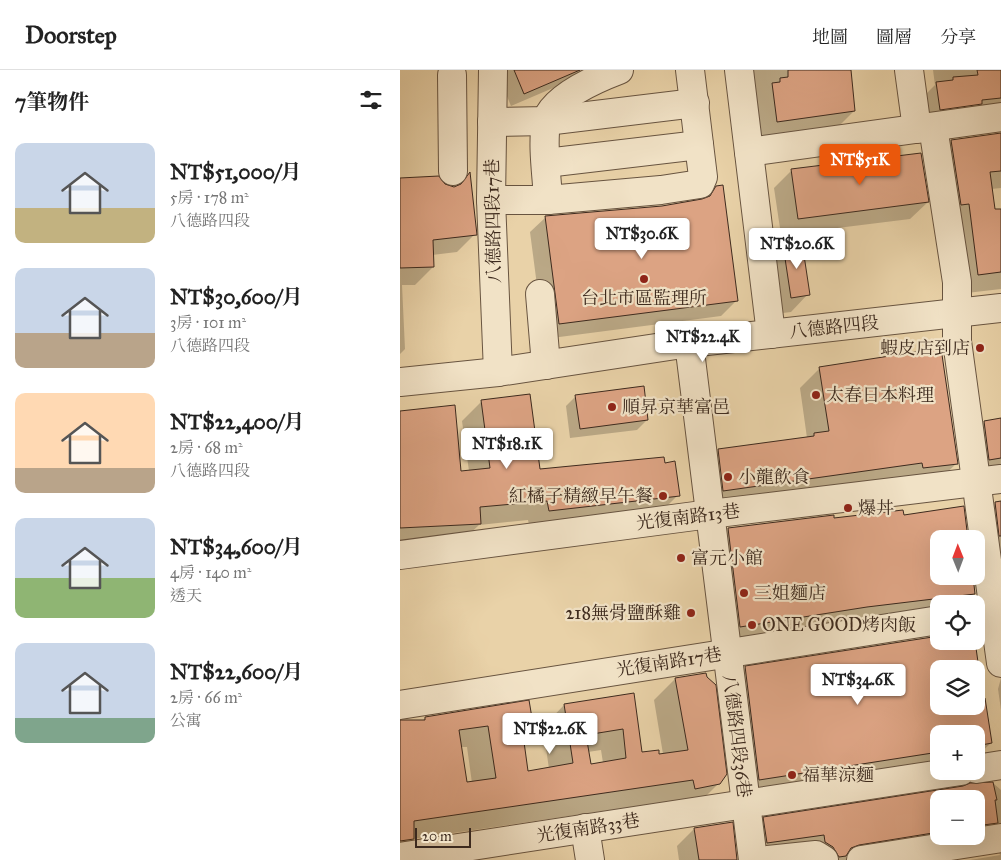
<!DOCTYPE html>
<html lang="zh-TW">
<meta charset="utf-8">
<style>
body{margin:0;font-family:"IM FELL Great Primer","Noto Serif TC",serif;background:#f6f6f6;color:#222;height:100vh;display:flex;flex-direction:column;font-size:19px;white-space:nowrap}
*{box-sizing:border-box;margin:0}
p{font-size:16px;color:#767676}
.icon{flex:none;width:28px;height:28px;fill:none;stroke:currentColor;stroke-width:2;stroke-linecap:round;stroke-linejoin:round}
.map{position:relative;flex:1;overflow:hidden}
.drawer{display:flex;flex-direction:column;background:#fff;width:400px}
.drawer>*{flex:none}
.needle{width:32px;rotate:359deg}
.buttons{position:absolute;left:530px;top:460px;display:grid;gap:10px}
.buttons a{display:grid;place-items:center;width:55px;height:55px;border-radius:10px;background:#fff;box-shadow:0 5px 20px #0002;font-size:25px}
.scale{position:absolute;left:15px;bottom:12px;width:56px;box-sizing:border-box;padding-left:5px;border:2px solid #3d2a1e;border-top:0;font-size:14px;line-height:18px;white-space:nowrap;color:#3d2a1e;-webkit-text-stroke:4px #f1e2c6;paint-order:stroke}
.price{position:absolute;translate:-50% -42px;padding:0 11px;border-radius:5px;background:#fff;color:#222;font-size:16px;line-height:32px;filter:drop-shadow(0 1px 2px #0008)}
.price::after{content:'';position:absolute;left:50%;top:30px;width:15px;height:11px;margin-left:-8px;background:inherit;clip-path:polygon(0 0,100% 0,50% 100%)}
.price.selected{background:#ea580c;color:#fff}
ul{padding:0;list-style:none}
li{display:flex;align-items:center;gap:15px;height:125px;padding:0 15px}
li span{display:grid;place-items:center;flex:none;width:140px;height:100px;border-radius:10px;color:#555}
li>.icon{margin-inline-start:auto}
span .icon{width:60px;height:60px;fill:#fffc;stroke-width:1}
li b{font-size:21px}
h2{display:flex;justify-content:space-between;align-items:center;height:60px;padding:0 15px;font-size:21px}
header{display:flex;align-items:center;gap:30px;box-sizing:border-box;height:70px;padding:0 25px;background:#fff;border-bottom:1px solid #e0e0e0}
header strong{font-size:24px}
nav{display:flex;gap:28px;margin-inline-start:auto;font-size:18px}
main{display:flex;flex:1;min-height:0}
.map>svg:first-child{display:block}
.shadow{fill:#0003;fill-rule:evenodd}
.building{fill:#dca383;stroke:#3d2a1e;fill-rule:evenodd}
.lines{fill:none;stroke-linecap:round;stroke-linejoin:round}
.minor-casing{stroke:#685440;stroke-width:30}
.minor{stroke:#f1e2c6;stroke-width:28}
.poi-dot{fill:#8f2418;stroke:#f1e2c6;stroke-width:2}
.labels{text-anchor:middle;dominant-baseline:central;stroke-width:4.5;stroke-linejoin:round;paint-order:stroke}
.street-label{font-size:18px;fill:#3d2a1e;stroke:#f1e2c6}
.poi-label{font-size:18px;fill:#3d2a1e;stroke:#f1e2c6;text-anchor:start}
</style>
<header>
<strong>Doorstep</strong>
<nav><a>地圖</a><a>圖層</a><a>分享</a></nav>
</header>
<main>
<section class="drawer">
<h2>7筆物件<svg class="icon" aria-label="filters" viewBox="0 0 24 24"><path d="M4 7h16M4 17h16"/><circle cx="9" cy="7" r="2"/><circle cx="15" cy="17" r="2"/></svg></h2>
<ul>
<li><span style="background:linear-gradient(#c9d6e8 65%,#c2b280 0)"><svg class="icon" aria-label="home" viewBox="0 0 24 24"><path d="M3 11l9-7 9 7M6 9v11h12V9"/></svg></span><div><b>NT$51,000/月</b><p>5房 · 178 m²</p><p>八德路四段</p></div></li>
<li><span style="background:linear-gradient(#c9d6e8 65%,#b9a48a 0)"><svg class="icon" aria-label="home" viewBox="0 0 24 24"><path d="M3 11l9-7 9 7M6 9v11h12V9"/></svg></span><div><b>NT$30,600/月</b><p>3房 · 101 m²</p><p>八德路四段</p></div></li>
<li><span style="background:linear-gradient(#ffd9b3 75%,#b9a48a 0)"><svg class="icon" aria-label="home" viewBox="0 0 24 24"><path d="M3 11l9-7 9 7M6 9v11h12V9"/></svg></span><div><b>NT$22,400/月</b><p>2房 · 68 m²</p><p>八德路四段</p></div></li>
<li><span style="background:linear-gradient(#c9d6e8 60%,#8fb573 0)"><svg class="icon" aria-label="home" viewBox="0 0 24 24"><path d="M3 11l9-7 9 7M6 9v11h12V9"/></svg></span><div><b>NT$34,600/月</b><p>4房 · 140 m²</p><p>透天</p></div></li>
<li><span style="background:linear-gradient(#c9d6e8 75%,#7fa58c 0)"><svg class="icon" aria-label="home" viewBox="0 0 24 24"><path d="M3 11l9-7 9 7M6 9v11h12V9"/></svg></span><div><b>NT$22,600/月</b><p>2房 · 66 m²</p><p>公寓</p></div></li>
</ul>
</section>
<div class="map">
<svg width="601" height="790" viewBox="0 0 601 790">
<rect width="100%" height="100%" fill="#e9d2a8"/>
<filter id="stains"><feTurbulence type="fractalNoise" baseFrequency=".004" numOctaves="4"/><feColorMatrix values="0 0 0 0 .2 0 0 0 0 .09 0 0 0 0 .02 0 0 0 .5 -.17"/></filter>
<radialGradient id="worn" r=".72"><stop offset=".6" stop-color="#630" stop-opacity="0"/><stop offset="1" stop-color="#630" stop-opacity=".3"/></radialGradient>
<g class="shadow">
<path d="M96,0H195L111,36Z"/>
<path d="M330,0H441L454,41L432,63L355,73Z"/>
<path d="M533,0H601V43L522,57L519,31L535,15Z"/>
<path d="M601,64V118L591,119L594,141L601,140V219L558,224L532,91L551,71Z"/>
<path d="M392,100L528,132L510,149L381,165L374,118Z"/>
<path d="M69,105L75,164L57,182L32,185L33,197L15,215H2L5,279L0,284V109L54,118Z"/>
<path d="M317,117L336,231L321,246L144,269L130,162L146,147L263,137L304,130Z"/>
<path d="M384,176L408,224L391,242L374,244L366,194Z"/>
<path d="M420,298L557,393L536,413L303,440L298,400L318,380L407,368L400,318Z"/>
<path d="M176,326L247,350L237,360L170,368L166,336Z"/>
<path d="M82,331L139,400L278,425L258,445L130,460L128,450L79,455L60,473L0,476V342L60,402L69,401L62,351Z"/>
<path d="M601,349V403L572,407L567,369L584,352Z"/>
<path d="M601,432V531L580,448L595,433Z"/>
<path d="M503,446L539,469V506L574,523L563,534H539V542L324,573L312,475L328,459Z"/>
<path d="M539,571H574L591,673L576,687V664H539V695L343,726L329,614L345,598ZM539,599H576V636H539Z"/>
<path d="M601,608V640L598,619Z"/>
<path d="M275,609L319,713L297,735L273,740L272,731L12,769L0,781V650L22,651L25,648H131L121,658L127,703L149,699L143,657L164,635L233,625L241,684H263L254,630ZM60,677H67L72,713L66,714ZM201,680L203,693L190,695L188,682Z"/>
<path d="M593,713L601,720V790H570L600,785L596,775L448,790H359L347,765L364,748ZM539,729H576V766H539Z"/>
<path d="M294,759L336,790H279L277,776Z"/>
</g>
<g class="building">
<path d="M114,0H180L124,24Z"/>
<path d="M388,0H451L455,41L377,52L372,13L380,12V8L388,7Z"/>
<path d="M577,0H601V28L582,30V34L540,40L536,12L553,10V7L578,5Z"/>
<path d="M601,63V101L590,102L595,139H601V202L578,205L569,134L561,135L551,70Z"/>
<path d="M521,83L529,132L398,149L391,99Z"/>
<path d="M70,102L77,165L33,170L34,197L0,198V108L39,106L45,114L54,117L61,114Z"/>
<path d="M323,115L338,231L159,254L145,146L262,136L302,129L310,126L316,116Z"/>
<path d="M402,172L410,225L391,228L383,175Z"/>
<path d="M541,278L558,394L523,398L522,393L323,421L318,379L414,366V363L429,361L419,297Z"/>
<path d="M244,316L248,350L180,359L175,325Z"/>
<path d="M130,324L140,399L264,387L265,393L275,391L280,426L149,441L147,431L80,437L81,454L0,458V341L55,335L61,401L90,398L81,330Z"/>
<path d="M601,348V388L589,390L584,351Z"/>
<path d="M601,431V466H599L595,432Z"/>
<path d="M564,436L568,469H539V506H573L575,524L467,537L340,557L328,458L434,445V448L503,440L504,445Z"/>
<path d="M539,566V571H575L579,599H539V636H576V629L585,628L592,673L576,676V664H539V682L359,710L345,596Z"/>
<path d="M306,603L307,607L316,615L327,704L320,714L295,719L293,710L14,751V769L0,771V650H25V647L129,630L132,648L121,650L128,701L173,693L164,634L234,623L242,682L259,680V684L288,680L275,608ZM88,656L96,708L67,712L59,660ZM223,659L226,688L191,694L186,665Z"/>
<path d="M593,712L597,730H595L598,753L576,756V729H539V762L459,775L451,778L446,786L439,787L433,777L425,772L424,765L367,773L363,747L563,716L570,713Z"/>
<path d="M333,752L337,790H299L294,758Z"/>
</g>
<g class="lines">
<defs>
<g id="minor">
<path d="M93,0L91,130L98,302"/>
<path d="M339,0L371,264"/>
<path d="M509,0L517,59"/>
<path d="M52,5L53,101"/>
<path d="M92,52L146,51L295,33"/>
<path d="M533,57L557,212V271L601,593"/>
<path d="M349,82L601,47"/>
<path d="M146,93L299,75"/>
<path d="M91,130H148L261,120L300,114L303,107L290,0"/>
<path d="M148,130C147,106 142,77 146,53C150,28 198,8 219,0"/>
<path d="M140,224L146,295"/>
<path d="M289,273L353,790"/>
<path d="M0,312L98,302L289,273L601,238"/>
<path d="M0,485L310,444L601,409"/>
<path d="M0,635L539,550"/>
<path d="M576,699L601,695"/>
<path d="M185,758L190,790"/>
<path d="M0,787L561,701"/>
<path d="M368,790L416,785L424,790"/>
<path d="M461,790L601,768"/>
</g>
</defs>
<use href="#minor" class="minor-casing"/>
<use href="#minor" class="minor"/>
</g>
<g class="poi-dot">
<circle cx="244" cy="209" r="5"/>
<circle cx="580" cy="278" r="5"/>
<circle cx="416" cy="325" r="5"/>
<circle cx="212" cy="337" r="5"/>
<circle cx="328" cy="407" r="5"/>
<circle cx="263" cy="426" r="5"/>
<circle cx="448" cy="438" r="5"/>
<circle cx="281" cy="488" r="5"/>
<circle cx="344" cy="523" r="5"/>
<circle cx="291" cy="543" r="5"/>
<circle cx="352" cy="555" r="5"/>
<circle cx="392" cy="705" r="5"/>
</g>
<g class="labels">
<g class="street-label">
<text transform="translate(93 151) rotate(-91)">八德路四段17巷</text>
<text transform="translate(434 257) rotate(-6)">八德路四段</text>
<text transform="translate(288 447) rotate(-7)">光復南路13巷</text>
<text transform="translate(269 592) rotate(-9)">光復南路17巷</text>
<text transform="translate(337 666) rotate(83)">八德路四段36巷</text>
<text transform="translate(188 758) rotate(-9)">光復南路33巷</text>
</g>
<g class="poi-label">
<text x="244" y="228" text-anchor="middle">台北市區監理所</text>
<text x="570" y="278" text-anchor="end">蝦皮店到店</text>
<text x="426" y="325">太春日本料理</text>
<text x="222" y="337">順昇京華富邑</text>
<text x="338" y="407">小龍飲食</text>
<text x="253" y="426" text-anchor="end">紅橘子精緻早午餐</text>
<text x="458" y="438">爆丼</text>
<text x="291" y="488">富元小館</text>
<text x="354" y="523">三姐麵店</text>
<text x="281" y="543" text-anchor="end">218無骨鹽酥雞</text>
<text x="362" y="555">ONE GOOD烤肉飯</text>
<text x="402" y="705">福華涼麵</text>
</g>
</g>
<rect width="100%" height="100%" filter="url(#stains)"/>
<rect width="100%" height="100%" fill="url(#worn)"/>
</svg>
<div class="buttons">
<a><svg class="needle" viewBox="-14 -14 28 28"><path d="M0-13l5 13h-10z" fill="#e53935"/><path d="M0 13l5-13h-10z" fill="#767676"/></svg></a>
<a><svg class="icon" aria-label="locate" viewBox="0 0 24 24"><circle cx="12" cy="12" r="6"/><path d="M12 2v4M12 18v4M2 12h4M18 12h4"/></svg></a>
<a><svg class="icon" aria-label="layers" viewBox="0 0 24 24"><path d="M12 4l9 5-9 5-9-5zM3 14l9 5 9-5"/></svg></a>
<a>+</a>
<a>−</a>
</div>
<div class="scale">20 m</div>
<b class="price selected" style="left:460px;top:116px">NT$51K</b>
<b class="price" style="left:242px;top:190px">NT$30.6K</b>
<b class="price" style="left:397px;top:200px">NT$20.6K</b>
<b class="price" style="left:303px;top:293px">NT$22.4K</b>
<b class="price" style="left:107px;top:400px">NT$18.1K</b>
<b class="price" style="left:458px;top:636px">NT$34.6K</b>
<b class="price" style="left:150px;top:685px">NT$22.6K</b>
</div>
</main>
